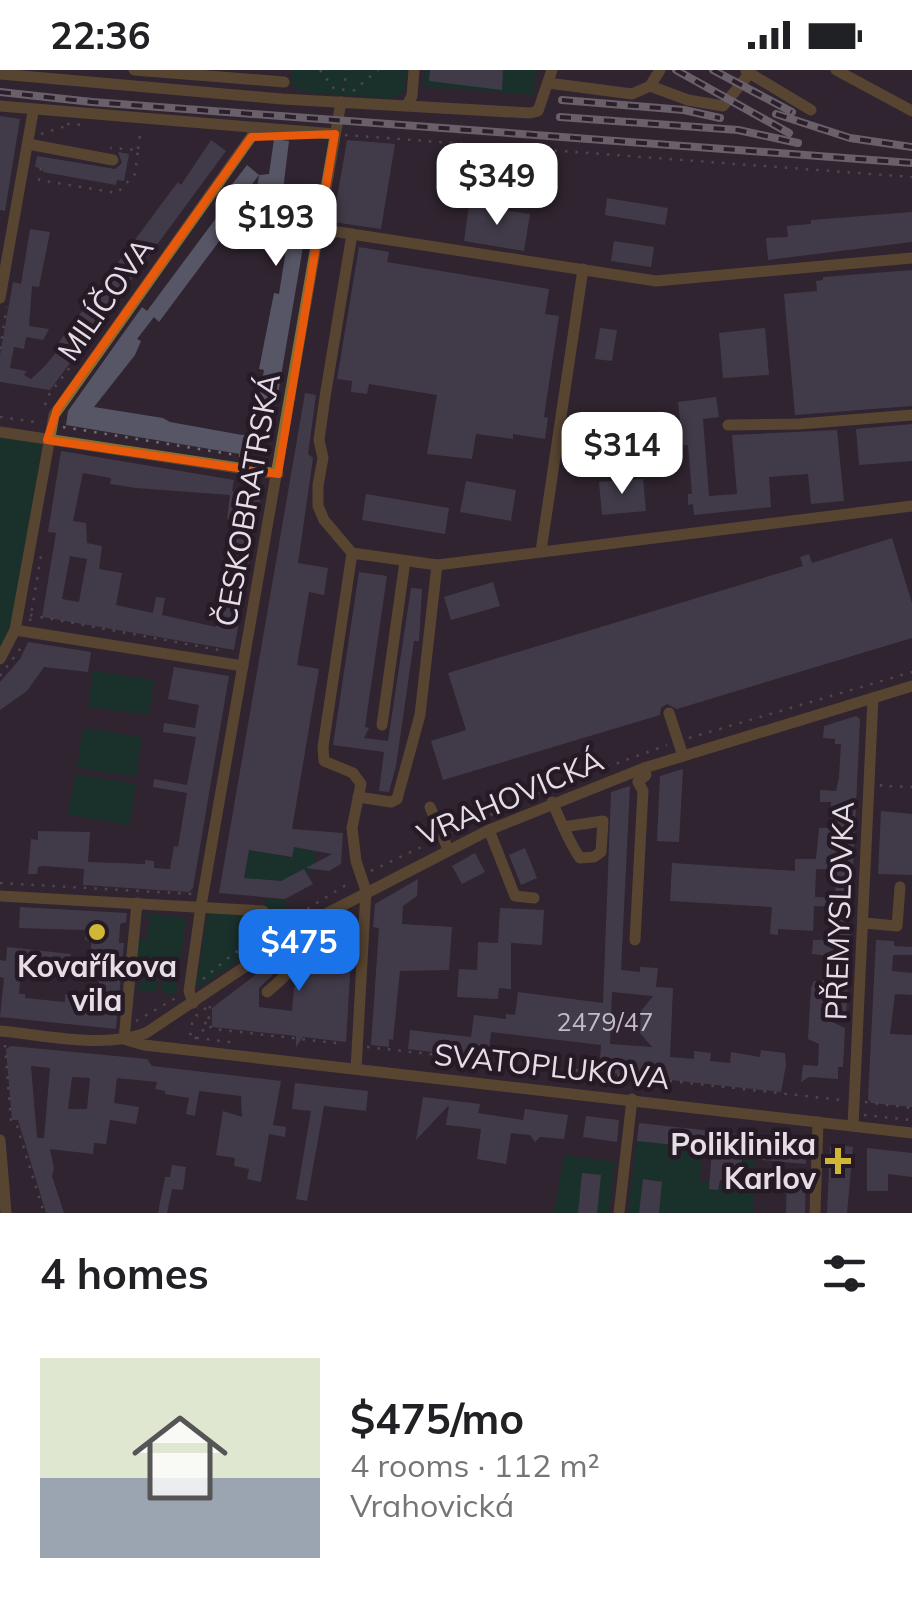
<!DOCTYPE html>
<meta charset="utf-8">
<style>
body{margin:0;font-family:Mulish,sans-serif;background:#f2f2f2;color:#202124;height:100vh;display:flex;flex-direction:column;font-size:38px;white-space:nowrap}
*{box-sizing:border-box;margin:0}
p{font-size:32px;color:#757577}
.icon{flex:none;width:55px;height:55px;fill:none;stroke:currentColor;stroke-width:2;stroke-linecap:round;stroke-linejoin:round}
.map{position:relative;height:1143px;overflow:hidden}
.side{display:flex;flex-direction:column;background:#fff;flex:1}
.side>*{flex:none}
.price{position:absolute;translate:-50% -85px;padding:0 22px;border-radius:20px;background:#fff;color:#222;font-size:32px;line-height:65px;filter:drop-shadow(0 2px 5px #0008)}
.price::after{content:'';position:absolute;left:50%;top:60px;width:30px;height:22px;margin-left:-15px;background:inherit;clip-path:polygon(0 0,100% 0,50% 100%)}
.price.active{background:#1a73e8;color:#fff}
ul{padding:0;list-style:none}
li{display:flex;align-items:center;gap:30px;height:250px;padding:0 40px}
li span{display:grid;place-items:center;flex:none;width:280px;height:200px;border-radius:0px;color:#555}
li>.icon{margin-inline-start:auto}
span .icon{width:120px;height:120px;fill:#fffc;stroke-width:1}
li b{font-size:42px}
h2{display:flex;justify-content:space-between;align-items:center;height:120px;padding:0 40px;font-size:42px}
.status{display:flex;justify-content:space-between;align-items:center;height:70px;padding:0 50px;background:#fff;direction:ltr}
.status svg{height:28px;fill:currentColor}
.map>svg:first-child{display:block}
.green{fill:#003f27}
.building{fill:#575667;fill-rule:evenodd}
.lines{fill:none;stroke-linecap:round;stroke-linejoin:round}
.path{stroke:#766c77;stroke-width:2.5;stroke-dasharray:2.5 8;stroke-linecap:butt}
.minor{stroke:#876c33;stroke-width:11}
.rail-casing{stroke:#b1a8b2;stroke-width:8}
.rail{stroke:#251a26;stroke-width:4;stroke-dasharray:11;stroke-linecap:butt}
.marked{fill:none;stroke:#e8590c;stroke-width:8;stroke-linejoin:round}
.poi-dot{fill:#d1b736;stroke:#251a26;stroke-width:4}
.labels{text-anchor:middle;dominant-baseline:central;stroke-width:9;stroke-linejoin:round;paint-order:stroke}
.number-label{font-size:25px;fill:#c2bcc6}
.street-label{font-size:30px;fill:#e6dee6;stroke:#251a26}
.poi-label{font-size:30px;font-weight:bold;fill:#e6dee6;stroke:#251a26}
</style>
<div class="status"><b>22:36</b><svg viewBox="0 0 49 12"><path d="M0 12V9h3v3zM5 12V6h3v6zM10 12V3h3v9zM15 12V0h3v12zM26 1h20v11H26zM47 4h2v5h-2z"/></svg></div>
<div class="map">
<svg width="912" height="1143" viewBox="0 0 912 1143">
<rect width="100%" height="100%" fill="#2f2430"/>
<g class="green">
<path d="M291,0H407L405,21L389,29L302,22L291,13Z"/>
<path d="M425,0H537L533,25L423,16Z"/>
<path d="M0,365L43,372L10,563L0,585Z"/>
<path d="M93,601L154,610L149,645L88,637Z"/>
<path d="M83,658L142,667L136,707L77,698Z"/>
<path d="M75,704L136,714L129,755L68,745Z"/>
<path d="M293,777L316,781L314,800L306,804L303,800L280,811L243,812L249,780L291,788Z"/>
<path d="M265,828L284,830L294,853L200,917L196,915L208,838L264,842Z"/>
<path d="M141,842L186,848L176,923L169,925L161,920L162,909H157V920L148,923L134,917L142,913L144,891H136L138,870L147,868L150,846H141Z"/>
<path d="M699,1059L703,1060L700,1111L738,1117L745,1064L755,1066L753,1143H628L636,1071L697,1078Z"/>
<path d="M564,1085L615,1092L609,1143H554Z"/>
</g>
<g class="building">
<path d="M430,0H503L502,20L429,11Z"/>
<path d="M0,46L20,49L5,141L0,140Z"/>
<path d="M274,69L289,71L283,120L312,124L272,359L254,356L264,300L259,299L274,223L279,224L292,142L254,136L259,105L238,133L220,130L247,95L259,105L269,104Z"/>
<path d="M211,70L226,81L50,320L0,312V285L13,212L21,214L30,159L50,162L39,217L32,216L29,256L49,259L43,270L26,267L24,279L14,277L10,298L27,301L24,305L31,309L46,295L57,281L54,279L160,136L178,112L181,115Z"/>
<path d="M347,70L395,74L381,159L333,152Z"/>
<path d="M118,82L129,84L124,111L117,110L116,115L43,102V99L35,97L37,86L115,99L122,93Z"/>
<path d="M607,128L668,138L665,155L605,145Z"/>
<path d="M469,135L530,144L524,181L464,171Z"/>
<path d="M225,136L238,146L159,252L154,247L137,269L141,271L135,285L94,337L163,348L170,352L242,365L258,362L254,382L247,381L246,385L66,355L68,341L142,237L147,241Z"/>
<path d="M912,142V172L768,190L766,168L788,167L787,156L811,154V150Z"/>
<path d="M614,171L654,177L651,197L611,191Z"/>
<path d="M359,177L389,182L387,192L549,219L545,244L559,246L544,347L548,348L545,369L513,364V369L476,364L472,389L427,384L437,325L369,314L367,324L351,322L352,311L337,309Z"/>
<path d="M912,200V336L795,345L784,224L817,221L816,211L823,210V207Z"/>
<path d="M600,258L617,260L612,291L595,289Z"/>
<path d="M765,258L769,305L723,308L719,263Z"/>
<path d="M305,323L316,325L308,384L313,388L298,493L328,498L324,525L309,522L297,595L319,599L292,759L343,763L341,794L329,801L306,798L332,784L294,777L292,787L249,780L244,808L281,811L304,799L313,814L285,829L219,823Z"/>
<path d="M716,327L719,347L703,349L709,426L737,424L732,365L837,360L844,431L811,434L808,404L769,407L771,437L694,445L693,434L688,435V424H692L688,375H683L678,332Z"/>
<path d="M912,354V391L859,395L856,359Z"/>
<path d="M61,381L234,410L232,421L260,429L234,580L42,547L56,463L48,462ZM83,403L111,408L110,414L136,418L230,425L227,449L237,451L224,535L216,557L162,545L165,528L156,527L153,543L116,535L122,503L99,499L102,476L87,473L86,453L73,451ZM70,486L87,489L79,532L62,529Z"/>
<path d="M643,409L646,441L602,445L599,412Z"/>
<path d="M466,411L516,420L511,451L460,442Z"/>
<path d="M366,424L449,438L445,464L362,450Z"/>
<path d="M892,468L912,533V568L677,639L667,634L661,638L660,645L443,710L431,671L466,660L448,603L803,496L800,487L809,484L812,493Z"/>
<path d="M359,502L387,506L365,657L369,658L364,668L388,671L411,518L422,519L419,571H414L396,696L389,722L379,721L384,682L333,675Z"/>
<path d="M493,512L500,536L451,550L444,527Z"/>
<path d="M28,572L91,582L88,602L44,597L27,621L0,640V612L20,589Z"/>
<path d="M174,597L229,606L193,818L189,822L83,815L84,799L43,796L38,797L37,804H28L31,769L38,770V761L90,762L88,792L145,794V790L154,791V798L170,799L174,776L178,777L187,723L153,717L154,709L187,715L196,667L163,662L164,653L195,658L199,635L168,629Z"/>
<path d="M856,646L860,649L846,950H828L845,958L843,997H838V1009L809,1007L801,1012L803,995L818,996L819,974L808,969L811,918L814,911L821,912L831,897V886L812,884L813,870H830L833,867L835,837L814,836L813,861L778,859V865L770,864L772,837L670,831L672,793L795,801V789H816L819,758H830L831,732H820V720L836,721L839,707L841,674H835V669L823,668L824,656ZM816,799L834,800L836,828L815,827Z"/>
<path d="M683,699L679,772L657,771L660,706Z"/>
<path d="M630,716L621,900L640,902V897L658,898L656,917L673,918L670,987L694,989V981L711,983L710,991L730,993L731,982L760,987L761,980L785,983L786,995L781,1022L599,1002L601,975L533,967L491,962L488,989L408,979L410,960L471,967L474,945L506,949V944L515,945L518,922L603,933L611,722ZM612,922L653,926L641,941L640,963L652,977L610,974Z"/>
<path d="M881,741L912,744V805L878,804Z"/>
<path d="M525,778L537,808L521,815L509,785Z"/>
<path d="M475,783L485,802L462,814L452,796Z"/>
<path d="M418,809L417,826L403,836L402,854L452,857L449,900L400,901L393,970L389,969V977L371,975L379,858L373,857L375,834Z"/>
<path d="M20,837L127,843L126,852L120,854L119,873H124L116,959L0,947L4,908L0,907V890L6,891L7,877L71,884L68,904L21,899L19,924H25V928L65,932V924L98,929L101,880H91V871L85,870V860L19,858Z"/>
<path d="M500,838L544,840L542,875L511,873V919L499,918L498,929L457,927L459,899L477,900L478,872L498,873Z"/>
<path d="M335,855L353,856L346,972L303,967L296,977V966L212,957V938L284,883L280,898L259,918V937L292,941L294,917H298L302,893L301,873L315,872V866Z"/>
<path d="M876,870L894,871V876L912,877V885H893L892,901L912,903V925L895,924L890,964L912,965V1037L871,1033L868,1029Z"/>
<path d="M11,976L147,989L152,996L281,1011L273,1055L286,1057L285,1067L269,1064L261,1112L247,1109L249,1099L234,1096L235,1088L216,1085L223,1041L242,1047L241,1026L199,1021L195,1046L186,1044L189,1028L165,1024V1021L155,1019L157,1012L117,1008L114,1033L139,1037L136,1054L110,1050L106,1074L94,1073L93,1084L50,1079L54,1099L52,1106L64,1143H46L18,1050H12L6,979ZM31,996L50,998L44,1068H37ZM72,1007L90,1008L87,1039H68Z"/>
<path d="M295,1013L368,1021L366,1041L324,1036L307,1131L296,1129L311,1041L292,1039Z"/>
<path d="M423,1027L480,1034L478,1043L523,1050L525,1039L568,1045L564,1069L540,1067L535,1072L530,1065L511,1063L506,1094L477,1089L481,1059L446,1055L449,1035L416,1070Z"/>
<path d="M586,1046L619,1050L617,1072L583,1067Z"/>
<path d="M639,1053L804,1071L807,1074L806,1094L742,1088L740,1112L720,1110L718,1120L709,1119L712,1079L637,1071Z"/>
<path d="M833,1074L853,1077L847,1143H827L830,1077Z"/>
<path d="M867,1078L912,1083V1107L888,1104V1121H867Z"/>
<path d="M172,1095L186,1097L183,1120L172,1119L167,1143H158L165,1107H170Z"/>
<path d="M582,1103L601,1105L597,1143H578Z"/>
<path d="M787,1108H806L805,1143H786Z"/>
<path d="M643,1109L662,1112L659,1143H639Z"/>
</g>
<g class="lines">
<g class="path">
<path d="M320,0L335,20"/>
<path d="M343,21L347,0"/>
<path d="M353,21L378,0"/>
<path d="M67,54L84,55"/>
<path d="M41,64L66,56"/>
<path d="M345,65L912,107"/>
<path d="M138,79L141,58"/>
<path d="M41,98L39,110L117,123L135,104L138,80L110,78"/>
<path d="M0,279L7,237"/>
<path d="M45,335L48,326L107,249"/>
<path d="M0,347L42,353"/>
<path d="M63,357L242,386"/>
<path d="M30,545L219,580"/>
<path d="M30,551L42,480"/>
<path d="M0,606L23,575"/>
<path d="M689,668L912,602"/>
<path d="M881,714V716L912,717"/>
<path d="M452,762L560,714L667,675"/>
<path d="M371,801L432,772"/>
<path d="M0,813L192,824"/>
<path d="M274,842L296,843"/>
<path d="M203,909L233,884L351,812"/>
<path d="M210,936L208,955L213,959L344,974"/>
<path d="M206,938L193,948L190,967L230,972"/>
<path d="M136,951L181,925"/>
<path d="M195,969L208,955L198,947"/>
<path d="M5,975L11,1052L17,1056L44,1143"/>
<path d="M367,977L841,1030"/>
<path d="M865,1032L912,1038"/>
<path d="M864,1045L911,1050"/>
</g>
<g class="minor">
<path d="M134,0L284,12"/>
<path d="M836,0L912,41"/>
<path d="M746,1L811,40"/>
<path d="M0,4L282,29L530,43L538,41L552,0"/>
<path d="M548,13L632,24L650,16L660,0"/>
<path d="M650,16L688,30L723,36L749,4"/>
<path d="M407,35L412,26L414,0"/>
<path d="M0,36L335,64"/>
<path d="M28,74L113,90"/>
<path d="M319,159L656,211L912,188"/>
<path d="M0,228L33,42"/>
<path d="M728,355L799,354L912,345"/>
<path d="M0,362L278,404"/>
<path d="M541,481L583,199"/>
<path d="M352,483L324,450L318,436V415L323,388L319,370L325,327L352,164"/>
<path d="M437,495L912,436"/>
<path d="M15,560L243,596"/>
<path d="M0,589L15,560L54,345L256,60"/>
<path d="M669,643L683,686"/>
<path d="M382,655L405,491"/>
<path d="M552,732C561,751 568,771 580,788L594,787L601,782L603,751L563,757"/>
<path d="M430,737L448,779"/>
<path d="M489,760L515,826L534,828"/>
<path d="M0,826L263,841"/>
<path d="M864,853L897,856L900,817"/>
<path d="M635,870L643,721L638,712L646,705L644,698"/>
<path d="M267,922C289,903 301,896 289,866"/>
<path d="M193,933L189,921L201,836L341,32"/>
<path d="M0,961C46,965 102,979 146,963L318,848L489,760L644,698L912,616"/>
<path d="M124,969L137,833"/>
<path d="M127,970L144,975L912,1063"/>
<path d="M356,999L366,821L356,791L352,758L361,714L353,703L324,691L323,677L352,483L437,495L420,645L397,729L391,732L358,727"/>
<path d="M853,1056L873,628"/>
<path d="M0,1070L6,1143"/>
<path d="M619,1143L632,1029"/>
<path d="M815,1143L818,1052"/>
</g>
<defs>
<g id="rail">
<path d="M676,0L789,63"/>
<path d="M713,0L792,42"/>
<path d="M0,22L92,32L912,93"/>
<path d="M562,30L684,40L720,48"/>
<path d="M776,44L850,68L912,77"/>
<path d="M560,47L738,60L798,73"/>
</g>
</defs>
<use href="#rail" class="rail-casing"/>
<use href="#rail" class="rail"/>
</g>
<path d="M0 0H912V1143H0ZM335,64L278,404L47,370L57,339L251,67Z" fill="#2f2430" fill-opacity=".55" fill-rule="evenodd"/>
<path class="marked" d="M335,64L278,404L47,370L57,339L251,67Z"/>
<g class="poi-dot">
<circle cx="97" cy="862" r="10"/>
<path d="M833 1076h10v10h10v10h-10v10h-10v-10h-10v-10h10z"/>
</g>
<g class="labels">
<g class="number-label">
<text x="605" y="951">2479/47</text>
</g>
<g class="street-label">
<text transform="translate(105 229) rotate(-55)">MILÍČOVA</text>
<text transform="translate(247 430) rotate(-80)">ČESKOBRATRSKÁ</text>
<text transform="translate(510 727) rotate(-23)">VRAHOVICKÁ</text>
<text transform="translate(839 841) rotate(-88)">PŘEMYSLOVKA</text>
<text transform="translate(552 996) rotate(6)">SVATOPLUKOVA</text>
</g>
<g class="poi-label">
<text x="97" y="896">Kovaříkova<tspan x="97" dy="34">vila</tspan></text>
<text x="816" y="1074" text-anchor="end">Poliklinika<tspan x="816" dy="34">Karlov</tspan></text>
</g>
</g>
</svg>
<b class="price" style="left:497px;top:158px">$349</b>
<b class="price" style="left:276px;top:199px">$193</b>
<b class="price" style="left:622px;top:427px">$314</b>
<b class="price active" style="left:299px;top:924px">$475</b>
</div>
<section class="side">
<h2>4 homes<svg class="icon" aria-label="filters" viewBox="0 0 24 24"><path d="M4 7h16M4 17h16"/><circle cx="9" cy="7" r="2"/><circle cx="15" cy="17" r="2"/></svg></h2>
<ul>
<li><span style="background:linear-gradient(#dfe7d0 60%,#9aa5b1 0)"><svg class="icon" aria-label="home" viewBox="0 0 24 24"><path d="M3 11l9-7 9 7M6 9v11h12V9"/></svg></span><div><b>$475/mo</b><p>4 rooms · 112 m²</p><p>Vrahovická</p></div></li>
</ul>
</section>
